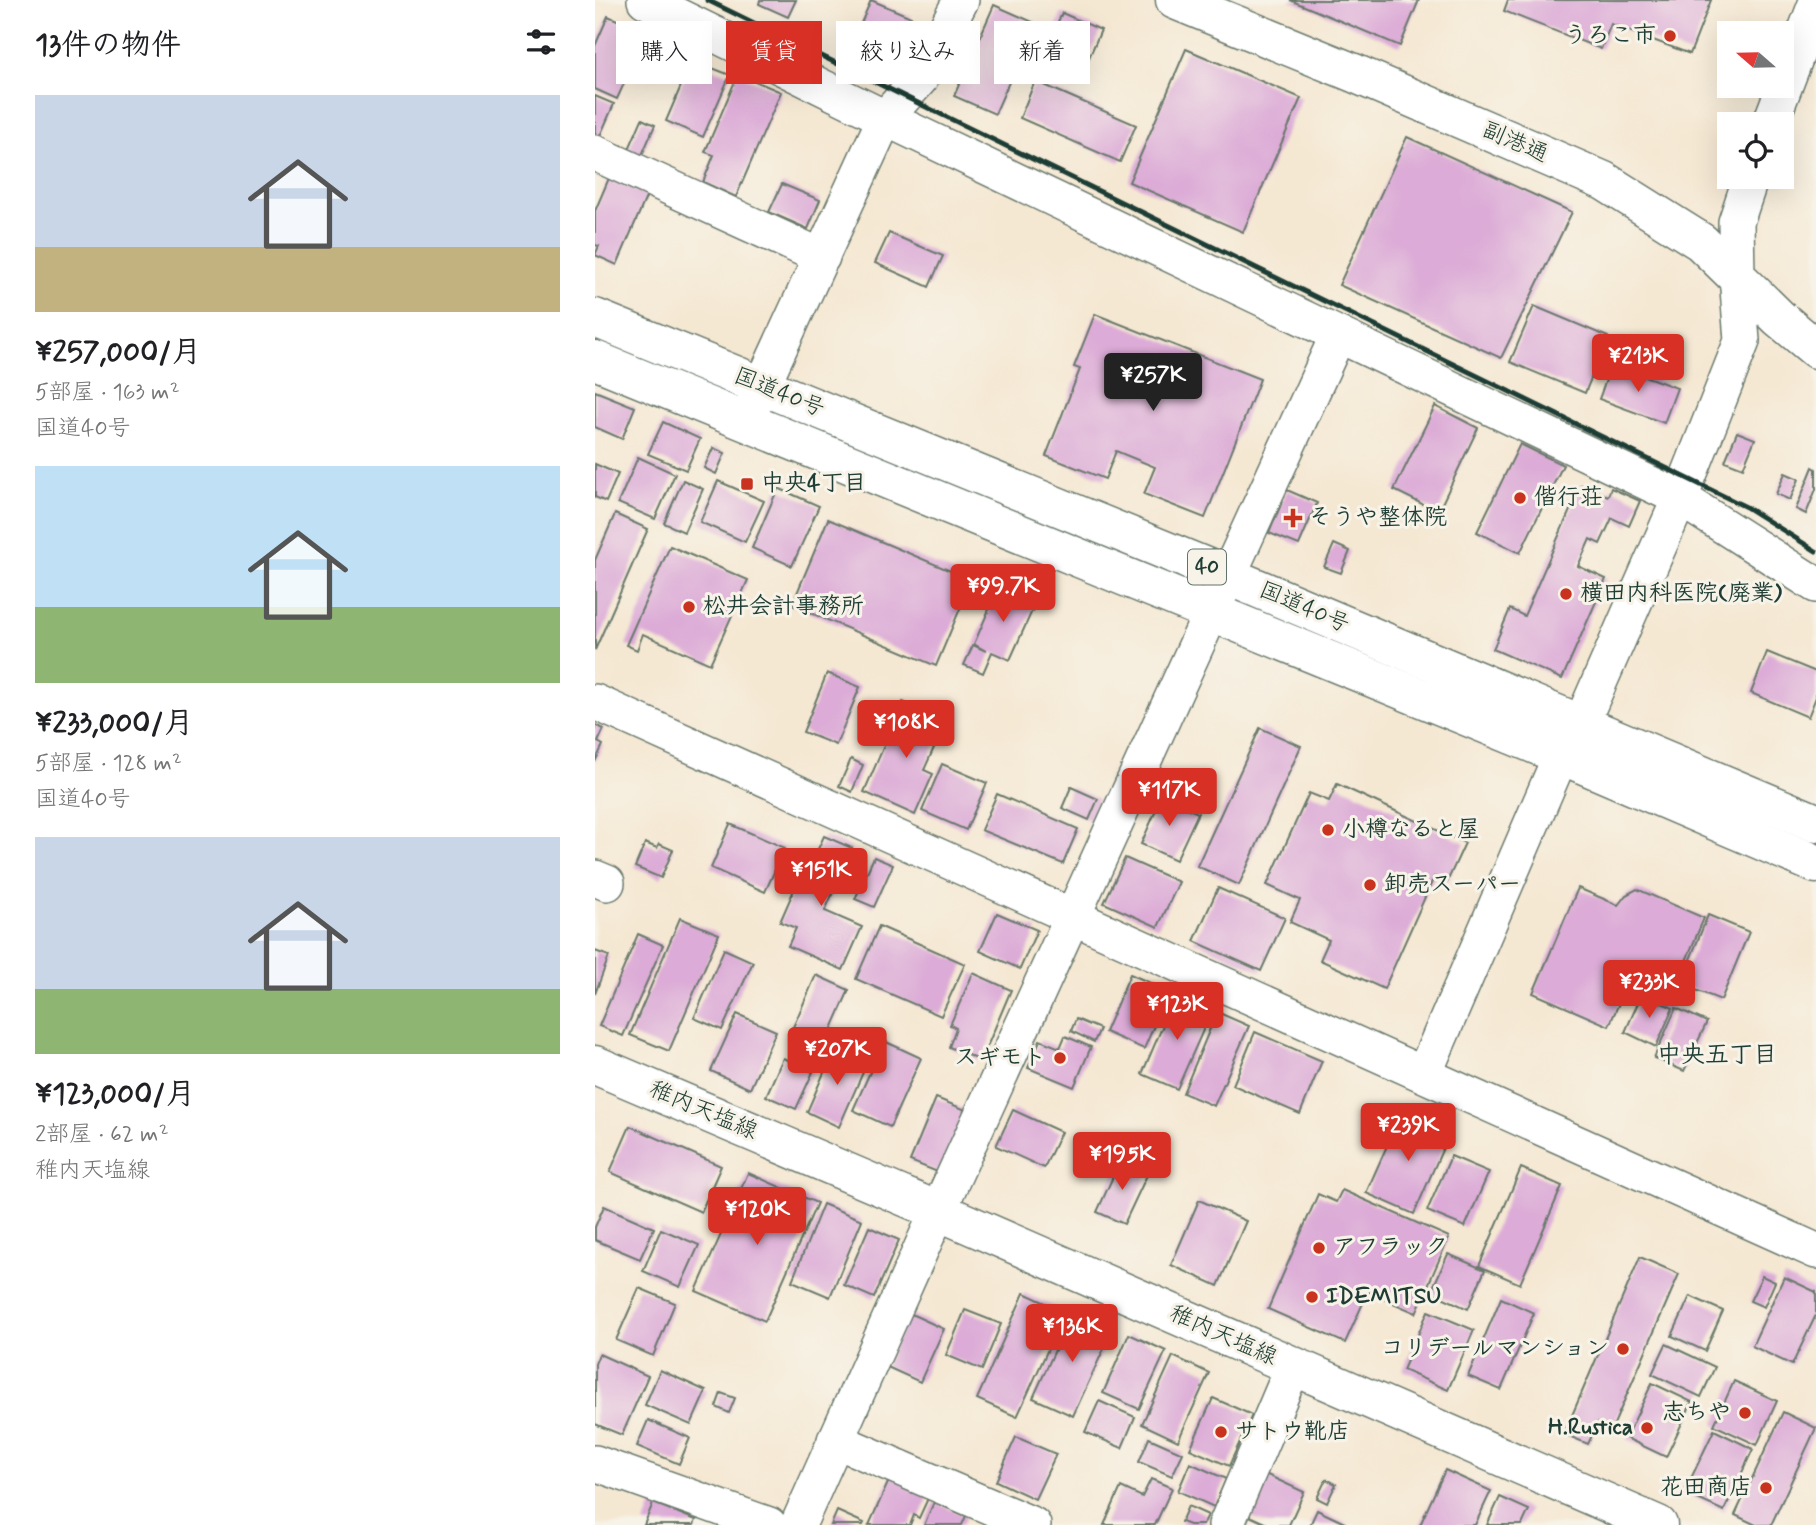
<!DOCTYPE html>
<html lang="ja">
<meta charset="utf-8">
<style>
body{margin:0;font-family:Mynerve,"Klee One",sans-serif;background:#f2f2f2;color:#202124;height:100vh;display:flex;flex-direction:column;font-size:26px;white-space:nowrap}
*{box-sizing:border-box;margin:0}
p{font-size:23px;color:#757577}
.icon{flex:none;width:38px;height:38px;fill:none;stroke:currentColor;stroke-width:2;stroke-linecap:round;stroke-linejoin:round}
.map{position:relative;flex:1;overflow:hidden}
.drawer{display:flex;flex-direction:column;background:#fff;width:595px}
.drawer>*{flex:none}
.banner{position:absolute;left:21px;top:21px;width:665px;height:63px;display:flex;gap:14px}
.needle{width:46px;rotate:290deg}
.controls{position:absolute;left:1122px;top:21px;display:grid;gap:14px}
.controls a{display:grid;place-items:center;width:77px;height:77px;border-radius:0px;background:#fff;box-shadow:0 7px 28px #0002;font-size:35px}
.price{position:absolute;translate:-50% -60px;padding:0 16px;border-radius:7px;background:#d93025;color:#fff;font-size:23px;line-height:46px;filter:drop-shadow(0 2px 4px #0008)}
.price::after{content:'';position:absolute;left:50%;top:42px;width:21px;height:16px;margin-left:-10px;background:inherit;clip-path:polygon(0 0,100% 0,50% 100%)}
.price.current{background:#222;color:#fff}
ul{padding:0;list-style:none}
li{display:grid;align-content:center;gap:14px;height:371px;padding:0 35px}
li span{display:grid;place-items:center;height:217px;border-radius:0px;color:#555}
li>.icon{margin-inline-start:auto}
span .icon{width:126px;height:126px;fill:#fffc;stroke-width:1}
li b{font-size:30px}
h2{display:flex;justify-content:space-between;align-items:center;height:84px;padding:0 35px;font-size:30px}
.tag{padding:0 24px;border-radius:0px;background:#fff;box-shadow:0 7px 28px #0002;font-size:24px;line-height:63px}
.tag.current{background:#d93025;color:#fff}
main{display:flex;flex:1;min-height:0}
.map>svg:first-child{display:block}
.building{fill:#dcabd7}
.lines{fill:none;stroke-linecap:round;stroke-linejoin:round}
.minor-casing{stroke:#6a796c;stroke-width:38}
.tertiary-casing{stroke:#6a796c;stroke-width:41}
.primary-casing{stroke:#6a796c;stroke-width:41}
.trunk-casing{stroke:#6a796c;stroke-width:41}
.minor{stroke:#fff;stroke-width:35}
.tertiary{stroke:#fff;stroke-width:38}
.primary{stroke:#fff;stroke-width:38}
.trunk{stroke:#fff;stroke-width:38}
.rail{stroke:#1f3d34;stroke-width:5}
.poi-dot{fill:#c8321e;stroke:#f7f3e8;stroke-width:2.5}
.labels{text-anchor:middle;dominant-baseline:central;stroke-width:6;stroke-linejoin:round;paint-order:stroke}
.shield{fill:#f7f3e8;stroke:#60746a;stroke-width:2}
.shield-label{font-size:21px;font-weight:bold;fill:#1f3d34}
.poi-label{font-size:23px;font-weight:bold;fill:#1f3d34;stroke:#f7f3e8;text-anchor:start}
.street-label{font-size:23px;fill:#1f3d34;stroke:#f7f3e8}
.neighbourhood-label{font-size:24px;font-weight:bold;fill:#1f3d34;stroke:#f7f3e8}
</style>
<main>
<section class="drawer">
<h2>13件の物件<svg class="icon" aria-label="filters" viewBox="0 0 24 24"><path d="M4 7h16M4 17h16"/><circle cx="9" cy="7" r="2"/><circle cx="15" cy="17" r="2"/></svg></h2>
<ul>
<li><span style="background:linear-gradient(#c9d6e8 70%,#c2b280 0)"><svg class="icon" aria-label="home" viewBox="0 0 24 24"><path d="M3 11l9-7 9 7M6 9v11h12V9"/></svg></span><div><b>¥257,000/月</b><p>5部屋 · 163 m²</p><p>国道40号</p></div></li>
<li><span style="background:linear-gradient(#bfe0f5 65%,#8fb573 0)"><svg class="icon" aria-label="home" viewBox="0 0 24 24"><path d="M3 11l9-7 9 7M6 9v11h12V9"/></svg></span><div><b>¥233,000/月</b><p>5部屋 · 128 m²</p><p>国道40号</p></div></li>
<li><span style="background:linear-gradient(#c9d6e8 70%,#8fb573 0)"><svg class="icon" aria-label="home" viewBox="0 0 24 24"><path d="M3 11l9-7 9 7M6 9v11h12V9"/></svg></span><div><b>¥123,000/月</b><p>2部屋 · 62 m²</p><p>稚内天塩線</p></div></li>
</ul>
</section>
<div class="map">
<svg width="1221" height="1525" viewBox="0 0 1221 1525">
<rect width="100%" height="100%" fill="#f7f3e8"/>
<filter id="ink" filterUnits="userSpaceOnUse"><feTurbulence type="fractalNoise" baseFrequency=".0143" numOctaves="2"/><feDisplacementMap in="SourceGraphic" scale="14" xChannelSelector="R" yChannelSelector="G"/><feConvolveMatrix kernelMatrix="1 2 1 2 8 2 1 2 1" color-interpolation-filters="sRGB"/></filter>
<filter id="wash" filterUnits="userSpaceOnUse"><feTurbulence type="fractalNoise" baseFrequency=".00686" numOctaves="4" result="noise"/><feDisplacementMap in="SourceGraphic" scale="28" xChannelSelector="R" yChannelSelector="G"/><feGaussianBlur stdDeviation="1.57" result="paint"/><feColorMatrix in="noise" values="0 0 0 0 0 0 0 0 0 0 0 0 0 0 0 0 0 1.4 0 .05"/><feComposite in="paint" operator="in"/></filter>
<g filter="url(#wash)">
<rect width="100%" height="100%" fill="#f5e8d3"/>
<g id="blocks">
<g class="building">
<path d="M165,0H201L193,17L164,4Z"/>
<path d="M276,0L316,17L297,61L257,44Z"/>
<path d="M695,0H824L805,46Z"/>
<path d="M913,0H1116L1095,54L1016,24L1006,49L909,11Z"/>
<path d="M399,5L440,23L400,114L359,96Z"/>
<path d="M467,13L506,30L493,60L454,42Z"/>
<path d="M13,16L52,33L22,99L0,89V46Z"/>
<path d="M591,49L706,98L648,232L534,182Z"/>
<path d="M97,60L135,75L108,137L71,121Z"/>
<path d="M143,74L186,92L141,197L108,182L119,155L110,152Z"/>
<path d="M440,81L541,125L525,162L425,118Z"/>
<path d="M0,96L19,104L5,136L0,134Z"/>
<path d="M47,119L60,125L47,155L34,149Z"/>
<path d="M812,137L977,212L906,358L744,285Z"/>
<path d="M14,178L52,195L22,265L0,255L4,246L0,245V211Z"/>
<path d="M187,184L225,200L213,229L174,212Z"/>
<path d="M294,233L348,256L334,287L280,263Z"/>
<path d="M939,306L1013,337L990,393L915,362Z"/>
<path d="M500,314L665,379L610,518L549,494L560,467L521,451L510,479L451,456L485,369L479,367Z"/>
<path d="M1017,364L1082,388L1069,423L1004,399Z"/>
<path d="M0,391L40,407L27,439L0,427Z"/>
<path d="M840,406L883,428L843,512L799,490Z"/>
<path d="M68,422L105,439L91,470L53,454Z"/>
<path d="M1142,432L1160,439L1148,468L1130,461Z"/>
<path d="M925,444L968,465L925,553L882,532Z"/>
<path d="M118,448L130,453L121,474L109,468Z"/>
<path d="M43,457L80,474L60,519L23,503Z"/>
<path d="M0,464L23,474L11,502L0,497Z"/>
<path d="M1218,467L1221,469V489L1211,514L1201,509Z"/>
<path d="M1190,473L1204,479L1195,500L1181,494Z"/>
<path d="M88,480L108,489L89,532L69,523Z"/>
<path d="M123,481L169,501L150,542L105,522Z"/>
<path d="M986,485L1013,496L1016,488L1045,501L1034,526L1017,518L1005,544L995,539L983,566L1011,579L967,679L898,649L915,609L929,616Z"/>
<path d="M183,488L224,506L197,566L157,548Z"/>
<path d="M692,490L722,503L704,545L674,533Z"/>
<path d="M20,514L53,529L0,650V560Z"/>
<path d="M233,519L377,580L341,666L197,605Z"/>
<path d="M739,544L755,551L746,573L729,567Z"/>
<path d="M75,546L153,580L115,664L48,634L42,650L31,645Z"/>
<path d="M408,577L445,593L415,660L397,652L388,673L369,665L378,645L391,651L379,644Z"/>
<path d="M1172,652L1221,672V697L1213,717L1156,693Z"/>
<path d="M232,673L265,687L241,745L208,732Z"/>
<path d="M308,702L351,721L329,770L338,774L320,815L269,792Z"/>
<path d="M0,725L9,729L3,742L8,745L0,762Z"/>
<path d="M665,728L706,746L644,885L602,866Z"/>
<path d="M256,759L268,765L257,792L244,786Z"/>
<path d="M347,764L392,783L371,830L327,811Z"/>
<path d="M742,784L870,843L852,882L839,877L789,989L725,960L734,940L695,922L705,900L672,885L714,793L734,801Z"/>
<path d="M476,787L503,799L494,820L467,808Z"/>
<path d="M402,794L483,829L468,864L386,830Z"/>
<path d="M567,797L603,813L581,860L546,844Z"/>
<path d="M135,824L190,848L170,892L116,868Z"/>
<path d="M229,836L257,848L230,911L267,927L248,970L193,946L201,928L185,922L212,860L217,862Z"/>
<path d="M50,843L62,848L64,844L78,850L66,878L40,867Z"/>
<path d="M279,857L298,865L279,907L260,899Z"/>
<path d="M530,858L584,882L563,927L509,903Z"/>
<path d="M623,888L690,918L666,971L599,941Z"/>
<path d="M983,888L1023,905L1031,895L1042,889L1109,918L1080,987L1039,969L1014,1026L938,993Z"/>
<path d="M402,913L442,930L425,969L385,951Z"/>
<path d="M1113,915L1154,932L1126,1000L1085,984Z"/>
<path d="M85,918L124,934L74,1051L35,1035Z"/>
<path d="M284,926L370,964L346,1016L261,979Z"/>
<path d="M43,934L68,945L28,1036L4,1026Z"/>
<path d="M129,949L158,962L127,1030L99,1018Z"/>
<path d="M0,951L14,956L0,994Z"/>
<path d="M378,973L416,990L386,1061L354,1047L361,1028L355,1025Z"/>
<path d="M535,974L574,991L549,1049L510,1032Z"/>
<path d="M221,975L254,990L228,1049L195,1034Z"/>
<path d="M1047,994L1078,1008L1061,1047L1030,1032Z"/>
<path d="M581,995L617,1010L582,1089L547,1074Z"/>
<path d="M1081,1008L1112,1022L1089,1071L1059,1058Z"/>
<path d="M622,1012L654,1026L619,1106L588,1093Z"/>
<path d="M142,1014L181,1031L155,1089L116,1071Z"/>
<path d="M481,1019L505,1029L499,1042L476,1031Z"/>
<path d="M660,1032L727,1061L705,1114L638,1085Z"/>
<path d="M470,1036L496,1047L479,1087L433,1068L445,1040L465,1048Z"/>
<path d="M289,1041L326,1058L295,1127L258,1110Z"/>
<path d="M240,1047L273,1061L244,1127L212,1112Z"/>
<path d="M188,1058L218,1072L201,1109L171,1096Z"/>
<path d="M341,1098L371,1110L345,1173L315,1161Z"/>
<path d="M418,1110L466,1132L449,1168L401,1146Z"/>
<path d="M807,1112L855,1132L819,1214L771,1193Z"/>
<path d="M35,1126L126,1166L106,1212L15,1172Z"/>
<path d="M856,1156L894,1172L870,1227L832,1211Z"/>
<path d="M525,1161L553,1173L529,1224L502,1212Z"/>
<path d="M926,1168L967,1186L925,1284L884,1266Z"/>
<path d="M153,1173L222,1203L170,1321L101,1291Z"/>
<path d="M747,1190L854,1237L821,1313L773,1292L750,1343L673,1309L723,1194L741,1202Z"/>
<path d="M604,1200L651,1221L623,1286L576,1265Z"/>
<path d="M228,1204L267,1220L235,1297L197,1281Z"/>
<path d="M9,1206L59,1228L45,1259L0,1240V1227Z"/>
<path d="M274,1227L304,1240L279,1298L249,1285Z"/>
<path d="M66,1229L104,1245L85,1287L48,1271Z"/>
<path d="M853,1254L890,1270L873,1309L836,1292Z"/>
<path d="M1045,1257L1084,1274L1017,1429L1003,1423L993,1444L969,1434Z"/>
<path d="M1167,1276L1180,1282L1169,1307L1155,1301Z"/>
<path d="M1189,1277L1221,1292V1315L1197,1365L1157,1346Z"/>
<path d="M44,1288L80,1303L58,1356L21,1340Z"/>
<path d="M429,1293L470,1312L422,1417L382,1399Z"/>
<path d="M1095,1296L1128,1311L1110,1351L1077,1336Z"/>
<path d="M906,1298L939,1313L906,1390L873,1376Z"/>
<path d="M370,1310L406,1324L387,1370L351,1355Z"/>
<path d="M833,1311L879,1330L853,1390L808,1370Z"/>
<path d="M314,1313L349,1329L325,1382L290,1366Z"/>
<path d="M477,1313L517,1331L478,1416L438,1398Z"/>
<path d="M534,1334L571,1351L544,1409L508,1393Z"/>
<path d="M1071,1344L1120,1367L1106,1397L1057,1374Z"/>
<path d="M4,1354L53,1376L27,1435L0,1424V1364Z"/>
<path d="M578,1356L614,1373L583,1441L547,1424Z"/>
<path d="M65,1370L111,1391L96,1425L50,1405Z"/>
<path d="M1139,1381L1182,1401L1162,1445L1119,1425Z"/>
<path d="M1057,1383L1097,1402L1071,1457L1031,1438Z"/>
<path d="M126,1393L140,1398L134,1413L121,1407Z"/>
<path d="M618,1398L657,1415L634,1466L595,1449Z"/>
<path d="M504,1401L540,1417L527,1448L490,1432Z"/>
<path d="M1188,1412L1221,1428L1176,1525H1161L1140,1515Z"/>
<path d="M53,1420L95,1438L84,1464L42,1446Z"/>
<path d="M1119,1430L1158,1449L1129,1511L1089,1493Z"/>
<path d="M421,1437L461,1454L440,1499L401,1481Z"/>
<path d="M554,1438L588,1453L577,1476L544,1462Z"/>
<path d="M595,1463L631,1479L619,1507L583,1491Z"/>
<path d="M850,1470L896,1491L880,1525H825Z"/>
<path d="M668,1473L709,1492L694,1525H674L650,1514Z"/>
<path d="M296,1476L335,1494L324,1518L319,1515L315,1525H274Z"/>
<path d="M556,1479L577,1488L560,1525H509L526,1487L547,1497Z"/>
<path d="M731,1479L741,1484L732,1503L722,1498Z"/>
<path d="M905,1497L934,1510L927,1525H892Z"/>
<path d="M339,1502L371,1516L367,1525H329Z"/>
<path d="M58,1503L101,1520L99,1525H49Z"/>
<path d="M593,1506L613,1515L608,1525H594L586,1522Z"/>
<path d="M722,1510L754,1525H715Z"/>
<path d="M242,1511L269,1523L268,1525H236Z"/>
</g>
</g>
</g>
<g filter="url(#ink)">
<use href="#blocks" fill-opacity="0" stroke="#6a796c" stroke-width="2"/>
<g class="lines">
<defs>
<g id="minor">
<path d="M50,0L290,118L1085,498L1221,585"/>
<path d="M1175,124L1221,4"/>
<path d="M0,153L227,257"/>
<path d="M155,412L290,118L325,79L366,0"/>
<path d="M0,702L1221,1251"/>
<path d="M0,878L12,883"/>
<path d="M829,1074L966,755L986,724L1085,498L1147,341L1142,275L1141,222L1156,177"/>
<path d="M240,1440L438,1525"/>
<path d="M0,1463L174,1525"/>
<path d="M203,1525L343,1211L743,335"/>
<path d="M631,1525L698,1367"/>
</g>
<path id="tertiary" d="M580,0L759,73L1009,181L1106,242L1184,318L1221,349"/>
<path id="primary" d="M0,1065L343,1211L1063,1525"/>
<g id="trunk">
<path d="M0,318L633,576L1221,823"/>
<path d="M0,360L966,755L1221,864"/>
</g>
</defs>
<use href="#minor" class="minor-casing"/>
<use href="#tertiary" class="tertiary-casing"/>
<use href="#primary" class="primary-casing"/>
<use href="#trunk" class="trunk-casing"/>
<use href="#minor" class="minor"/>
<use href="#tertiary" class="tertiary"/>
<use href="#primary" class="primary"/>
<use href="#trunk" class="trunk"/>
<path class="rail" d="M112,0L1151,507L1221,551"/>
</g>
</g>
<g class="poi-dot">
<circle cx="1075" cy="36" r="7"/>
<rect x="145" y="477" width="14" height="14" rx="3.5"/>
<circle cx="925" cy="498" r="7"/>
<path d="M694.5 507.5h7v7h7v7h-7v7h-7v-7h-7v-7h7z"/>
<circle cx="971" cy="594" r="7"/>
<circle cx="94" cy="607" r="7"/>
<circle cx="733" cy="830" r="7"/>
<circle cx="775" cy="885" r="7"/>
<circle cx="465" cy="1058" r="7"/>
<circle cx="724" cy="1248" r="7"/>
<circle cx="717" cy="1297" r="7"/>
<circle cx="1028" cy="1349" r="7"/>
<circle cx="1150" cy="1413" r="7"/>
<circle cx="1052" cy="1428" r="7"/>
<circle cx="626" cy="1432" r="7"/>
<circle cx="1171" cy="1488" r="7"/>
</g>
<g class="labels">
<rect class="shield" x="593" y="549.5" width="38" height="35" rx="5"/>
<g class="shield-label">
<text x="612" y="567">40</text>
</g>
<g class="poi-label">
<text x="1061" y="36" text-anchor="end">うろこ市</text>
<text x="166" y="484">中央4丁目</text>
<text x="939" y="498">偕行荘</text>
<text x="714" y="518">そうや整体院</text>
<text x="985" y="594">横田内科医院(廃業)</text>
<text x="108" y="607">松井会計事務所</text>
<text x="747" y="830">小樽なると屋</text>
<text x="789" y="885">卸売スーパー</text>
<text x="451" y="1058" text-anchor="end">スギモト</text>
<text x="738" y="1248">アフラック</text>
<text x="731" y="1297">IDEMITSU</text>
<text x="1014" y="1349" text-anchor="end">コリデールマンション</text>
<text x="1136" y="1413" text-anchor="end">志ちや</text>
<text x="1038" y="1428" text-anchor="end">H.Rustica</text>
<text x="640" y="1432">サトウ靴店</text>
<text x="1157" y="1488" text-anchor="end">花田商店</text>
</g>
<g class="street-label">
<text transform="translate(920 143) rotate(23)">副港通</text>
<text transform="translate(184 393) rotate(22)">国道40号</text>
<text transform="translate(709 608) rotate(23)">国道40号</text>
<text transform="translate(108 1111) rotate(23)">稚内天塩線</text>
<text transform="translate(628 1336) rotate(24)">稚内天塩線</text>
</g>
<g class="neighbourhood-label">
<text x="1122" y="1055">中央五丁目</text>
</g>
</g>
</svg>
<div class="controls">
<a><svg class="needle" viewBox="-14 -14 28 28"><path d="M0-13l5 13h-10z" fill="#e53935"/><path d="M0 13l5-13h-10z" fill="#757577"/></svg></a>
<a><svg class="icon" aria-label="locate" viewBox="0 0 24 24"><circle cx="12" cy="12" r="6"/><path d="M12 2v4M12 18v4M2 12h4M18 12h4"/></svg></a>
</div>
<b class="price" style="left:1043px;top:394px">¥213K</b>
<b class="price current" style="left:558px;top:413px">¥257K</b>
<b class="price" style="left:408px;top:624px">¥99.7K</b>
<b class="price" style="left:311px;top:760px">¥108K</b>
<b class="price" style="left:574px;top:828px">¥117K</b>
<b class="price" style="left:226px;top:908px">¥151K</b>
<b class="price" style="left:1054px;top:1020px">¥233K</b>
<b class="price" style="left:582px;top:1042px">¥123K</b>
<b class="price" style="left:242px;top:1087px">¥207K</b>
<b class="price" style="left:813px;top:1163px">¥239K</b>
<b class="price" style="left:527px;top:1192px">¥195K</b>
<b class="price" style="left:162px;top:1247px">¥120K</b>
<b class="price" style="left:477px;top:1364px">¥136K</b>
<div class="banner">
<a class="tag">購入</a>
<a class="tag current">賃貸</a>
<a class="tag">絞り込み</a>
<a class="tag">新着</a>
</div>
</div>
</main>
